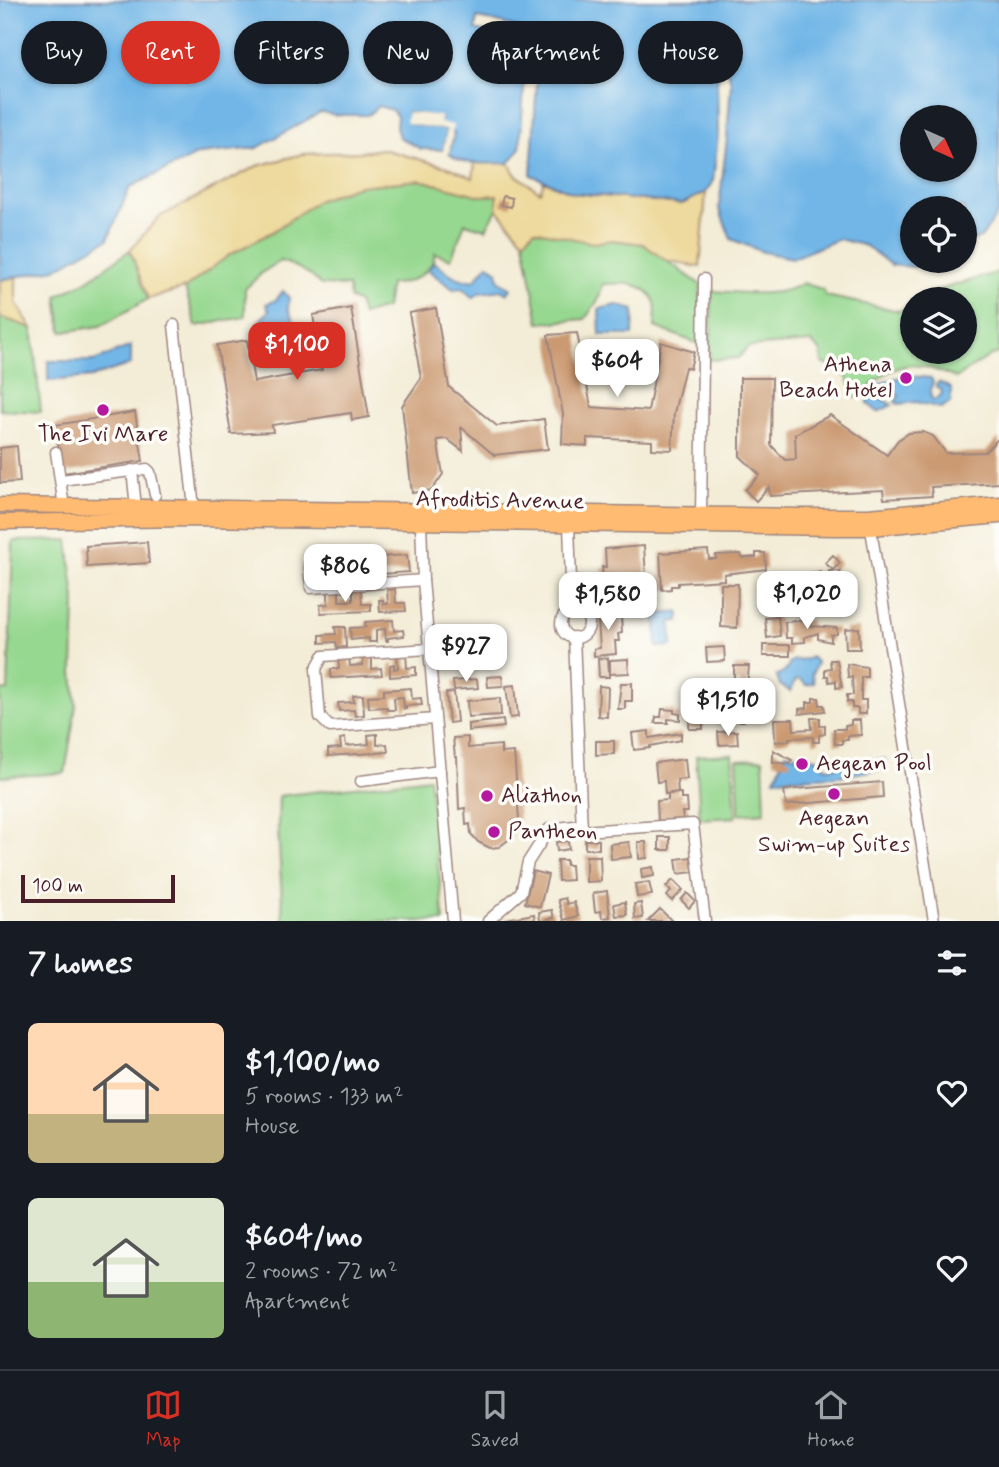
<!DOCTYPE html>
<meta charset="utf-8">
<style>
body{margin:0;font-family:Mynerve,sans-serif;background:#242831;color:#f1f3f6;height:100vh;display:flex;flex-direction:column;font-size:26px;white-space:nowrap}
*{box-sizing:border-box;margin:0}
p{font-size:23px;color:#9ea1a6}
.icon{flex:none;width:38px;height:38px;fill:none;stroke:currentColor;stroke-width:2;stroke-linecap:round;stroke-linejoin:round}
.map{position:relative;height:921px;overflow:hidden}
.side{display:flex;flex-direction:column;background:#171b24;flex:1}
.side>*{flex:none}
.guide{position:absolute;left:21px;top:21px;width:957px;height:63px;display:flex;gap:14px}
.needle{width:46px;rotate:135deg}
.controls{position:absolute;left:900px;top:105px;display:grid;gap:14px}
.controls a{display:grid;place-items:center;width:77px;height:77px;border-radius:50%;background:#171b24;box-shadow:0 2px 5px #0004;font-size:35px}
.scale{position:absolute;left:21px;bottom:18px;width:154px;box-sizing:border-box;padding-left:7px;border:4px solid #4a1f2b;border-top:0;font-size:19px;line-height:24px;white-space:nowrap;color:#4a1f2b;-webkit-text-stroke:5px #fdfcf7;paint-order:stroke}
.price{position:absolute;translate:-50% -60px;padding:0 16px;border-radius:14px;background:#fff;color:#222;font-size:23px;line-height:46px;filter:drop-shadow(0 2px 4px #0008)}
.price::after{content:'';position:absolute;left:50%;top:42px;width:21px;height:16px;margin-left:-10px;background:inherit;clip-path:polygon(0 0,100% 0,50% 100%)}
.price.active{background:#d93025;color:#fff}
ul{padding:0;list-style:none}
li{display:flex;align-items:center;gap:21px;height:175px;padding:0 28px}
li span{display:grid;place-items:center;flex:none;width:196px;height:140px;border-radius:10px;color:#555}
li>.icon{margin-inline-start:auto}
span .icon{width:84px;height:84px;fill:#fffc;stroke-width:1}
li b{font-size:30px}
h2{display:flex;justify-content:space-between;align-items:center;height:84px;padding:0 28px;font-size:30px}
.pill{padding:0 24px;border-radius:32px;background:#171b24;box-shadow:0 2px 5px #0004;font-size:24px;line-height:63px}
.pill.active{background:#d93025;color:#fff}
.tab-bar{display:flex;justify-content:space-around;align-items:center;height:98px;border-top:2px solid #363941;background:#171b24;font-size:19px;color:#9ea1a6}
.tab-bar a{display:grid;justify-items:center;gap:4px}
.tab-bar .active{color:#d93025}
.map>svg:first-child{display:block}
.green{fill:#96d890;stroke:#707c5e;stroke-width:2}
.sand{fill:#eeda9e;stroke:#9c7c64;stroke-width:2}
.water{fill:#71b6e7;stroke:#5e6a89;stroke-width:2;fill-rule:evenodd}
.pier{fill:#f3ecd6}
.building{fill:#cb9a72}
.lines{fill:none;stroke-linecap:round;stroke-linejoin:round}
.minor-casing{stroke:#9e8680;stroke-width:13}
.major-casing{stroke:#9e8680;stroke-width:17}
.minor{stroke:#fff;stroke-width:10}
.major{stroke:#ffbb71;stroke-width:14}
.poi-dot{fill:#b5179e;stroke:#fdfcf7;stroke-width:2.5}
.labels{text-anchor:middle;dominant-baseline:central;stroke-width:7;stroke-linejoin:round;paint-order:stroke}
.poi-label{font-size:23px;fill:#4a1f2b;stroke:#fdfcf7;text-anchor:start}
.street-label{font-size:23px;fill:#4a1f2b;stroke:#fdfcf7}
</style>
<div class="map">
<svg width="999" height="921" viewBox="0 0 999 921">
<rect width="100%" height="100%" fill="#fdfcf7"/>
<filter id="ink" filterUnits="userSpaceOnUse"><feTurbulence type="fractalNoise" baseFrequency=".0143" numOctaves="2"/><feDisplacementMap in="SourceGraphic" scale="14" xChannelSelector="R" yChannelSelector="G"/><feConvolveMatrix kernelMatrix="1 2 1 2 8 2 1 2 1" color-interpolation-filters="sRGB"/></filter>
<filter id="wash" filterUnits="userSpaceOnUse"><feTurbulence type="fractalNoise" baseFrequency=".00686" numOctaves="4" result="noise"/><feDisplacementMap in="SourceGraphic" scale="28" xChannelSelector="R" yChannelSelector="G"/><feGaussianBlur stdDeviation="1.57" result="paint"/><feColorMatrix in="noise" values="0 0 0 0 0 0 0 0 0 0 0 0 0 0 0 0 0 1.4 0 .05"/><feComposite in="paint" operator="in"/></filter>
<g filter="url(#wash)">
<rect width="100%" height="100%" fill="#f3ecd6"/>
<g class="green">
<path d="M420,180L481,196L498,195L497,209L486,229L465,223L451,259L435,253C432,274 410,284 390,284L386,308L362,315L358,302L350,299L348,286L321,285C309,272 297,266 280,261L263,272L245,289V317L196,326L185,288L229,255L272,232L318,200L358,186Z"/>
<path d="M534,230L593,243L613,240L643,244L701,285L699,344L655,327C655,320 657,309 655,303C647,281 622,283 603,284L598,300L585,319L539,323L524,241Z"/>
<path d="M130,250L148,299L100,326L62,332L57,296L87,281Z"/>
<path d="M999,272V353L991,355L956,378C943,373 926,365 912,365C891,366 872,382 861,398L854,397C849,374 843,370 822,363L821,352L811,342L748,347L738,358L710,360L712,291C740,292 779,299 803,283L822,289L826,296L899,311L912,304V352H964V299H920L935,291Z"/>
<path d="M0,317L32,328L41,412L0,410Z"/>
<path d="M68,540L75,600L73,672L76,706L65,773L0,777V691L8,690L13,541Z"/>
<path d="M732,754L736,817L700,819L696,756Z"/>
<path d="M763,759L765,812L739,814L737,760Z"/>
<path d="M429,778L444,921H283L278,827L279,796Z"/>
</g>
<g class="sand">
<path d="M382,149L451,168L473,178L475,163H509L515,174L540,192L544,181L574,193L682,204L706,192L700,267L665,260L643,244L613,240L593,243L534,230L524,241L497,209V195L481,196L420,180L358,186L319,200L272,232L229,255L185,288L148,299L130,250L159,217L257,166L303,154L360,152Z"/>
<path d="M16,277V303L32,328L0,317V280Z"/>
</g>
<g class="water">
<path d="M0,0H999V212L981,238L964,242V208H912V261H922L914,267L891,265L866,246L839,239L793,258L763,252L731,239L719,208L727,138L731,83L728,70H724L717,80L718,135L713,181L706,192L682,204L574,193L531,175L539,49C529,25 500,23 477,18L475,30L513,39L523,60L525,70L520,149L509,163C490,163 465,167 449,154L454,134L440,123L441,117L408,112L409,124L447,130L443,150L421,149L399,137L396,128L397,116L392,110L378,106L368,115H336L321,112L257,148L199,154L130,187L108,239L55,269L0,280ZM912,117H964V170H912Z"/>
<path d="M434,262C448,272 457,282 475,280L488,264L497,271L499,280L511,289L507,294L501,290L479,293L473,298L462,288L453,289L428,270Z"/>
<path d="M283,291L289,298L288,309L294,321V342L283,343L272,334H263L258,329L257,323L269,311L266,304L276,300Z"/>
<path d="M617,305L634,310L633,335H600L599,309Z"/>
<path d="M131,346V364L92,377L48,381V361H94Z"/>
<path d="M910,376L931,378L933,382L930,390L931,398L935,400L942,394L941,390L936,387V384L939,382L951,388V402L941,408L916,402L898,404L895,402L899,395L895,391H888L882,399L892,405L878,412L868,404V393C879,381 894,378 910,376Z"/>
<path d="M679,612V621L671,622L672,646L657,647L655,614Z"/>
<path d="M811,657L817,663L812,674L814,683L806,685L800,679L796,680L790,691L780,685L776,676L787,670L790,662C797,657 804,662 811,657Z"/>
<path d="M786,753L817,758L826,768L885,759V769L839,776L775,779Z"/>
</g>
<path class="pier" d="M408,112L441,116L440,123L453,125L449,154L446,152L449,136L446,152L443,150L447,130L409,124L406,121Z"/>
<g id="blocks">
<g class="building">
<path d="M503,196L512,198L511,207L501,205Z"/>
<path d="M351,308L369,417L352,420L351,413L272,425L273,432L231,434L217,345L247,340L254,382L322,370L313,315Z"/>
<path d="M436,308L449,387L497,426L544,419L548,449L494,455L461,427L463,451L447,439L437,440L443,474L432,490L412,493L402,406L421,378L409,313Z"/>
<path d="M577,333L591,407L648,411L661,342L694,352L690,369L685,367L674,413L672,450L652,449V441L587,438V446L562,444L563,414L548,335Z"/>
<path d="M740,378H772L771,445L785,460L796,459L795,434L830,415L887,455L898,440L909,433L923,432L933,436L946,453L985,452L999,438V483L931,487L932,496L884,499L883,490L770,496L769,487L756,501L745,490L760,475L740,456Z"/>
<path d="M135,412L143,461L63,473L55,425Z"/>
<path d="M17,446L20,482L0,483V448Z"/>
<path d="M147,542L149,563L87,567L86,546Z"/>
<path d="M644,546L646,577L603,579L602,567H606L605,549Z"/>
<path d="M708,550L709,559H716V555L741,554L742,558L756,557V553H765L766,569L724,574V580L678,583V586H671V589L662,590L660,553Z"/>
<path d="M407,555L409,572L368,575L367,558Z"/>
<path d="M833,555L840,563L833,570L825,563Z"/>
<path d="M356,558L357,576L328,579L326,561Z"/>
<path d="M829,571H840V577L850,576L852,601L829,603L830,612L821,613V603L760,607L758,583H765L766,592L772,591L771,580L783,579V582H788V580L794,579V574L820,572V577L829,576Z"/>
<path d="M590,581L591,601H581V582Z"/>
<path d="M721,584H738L737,628L721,627Z"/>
<path d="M395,589L396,603H405L406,611L380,612L379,600H383L384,604H388L387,590Z"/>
<path d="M353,590H361L362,604H371V611L321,613L320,605L328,604V592H339V601H353Z"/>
<path d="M608,607V617L621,616L622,633L618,634L619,641H615L616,654L594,656V649L600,648L597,608Z"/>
<path d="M778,617L780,636L767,638L765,618Z"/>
<path d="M393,620L394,631L403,630L404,636L388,638V641H386L385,629L376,630V642H369V638L351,640L350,628L366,627L365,622Z"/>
<path d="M811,620V626L837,628V634L831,635V642L818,639V633L805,637V642L792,643V638H786L785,622Z"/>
<path d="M335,627H345L346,647L337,648L336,642L320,643V635L336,634Z"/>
<path d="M859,628L860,649H846L845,629Z"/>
<rect x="763" y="645" width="27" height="11"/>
<path d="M724,647L725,661L707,662L706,648Z"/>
<path d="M372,654V669L381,668L382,675L331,678V669H339L338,657L349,656L350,666L363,665V655Z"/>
<path d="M397,654H406L407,668L416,667V675L390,677V665L394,664V669L398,668Z"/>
<path d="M608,658L609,677H599L598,659Z"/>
<path d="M628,659L629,673L610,674V660Z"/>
<path d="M830,660H837L842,687L836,688V681L829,682L828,676H825V669L831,668Z"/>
<path d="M847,664L867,667V677H861V700H866V714H858V708H852V702H847V695H853L852,677H848Z"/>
<path d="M734,666H749L744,721H737V708L740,707V682H734Z"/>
<path d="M502,676L503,686L488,687L487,677Z"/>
<path d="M477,679L478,688L454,690L453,681Z"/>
<path d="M621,683H632V701H625V709H618Z"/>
<path d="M515,685L518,717L510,718L506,686Z"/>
<path d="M599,686L608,687L607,717L598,716Z"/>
<path d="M411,688L412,699L421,698L422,705L406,706V709H404L403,697L394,698L395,710H387V707L369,708L368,696L384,695V690Z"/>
<path d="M454,692L457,722L449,723L446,693Z"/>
<path d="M363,695L364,715L355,716L354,710L339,711L338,703L354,702L353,696Z"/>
<path d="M500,698L501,715L468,717L467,701Z"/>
<path d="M813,698H819L820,705H824L825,711L799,714V709L807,708V702H813Z"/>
<path d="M662,709L674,710V713L680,714V720L668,719V723H655L656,717H661Z"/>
<path d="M690,709L703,710V729H689Z"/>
<path d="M811,718H820V726L825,725V734L819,735V742H813V737L789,738V741L775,742L774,719H793L794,730L812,729Z"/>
<path d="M503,720L504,727L468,731V724Z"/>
<path d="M851,720H860L861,735L848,736V740H842V744H835L834,729H845V726L851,725Z"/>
<path d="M649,731V738L681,733V740L650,746V748L634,750L632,733Z"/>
<path d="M737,731L738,744L719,745L718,732Z"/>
<path d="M377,734V745L387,744L388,752L328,756V749L341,748L340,739L345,738L346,746L369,744L368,735Z"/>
<path d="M468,737V748L501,745V753L514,752L519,820L513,821V831L511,838L499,847L490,848L478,842L471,834L470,824L466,825L465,808L459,809L457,757H455L453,738Z"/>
<path d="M596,741H614V754L596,755Z"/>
<path d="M773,750L792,760L788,764L773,762Z"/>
<path d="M685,759L687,779L677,780L678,792L665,794L664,781L657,782L655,763Z"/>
<path d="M882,782L883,797L786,805L784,790Z"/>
<path d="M681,793V799H687L688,812H682L683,819L658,821L657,801L668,800V794Z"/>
<rect x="659" y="837" width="11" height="13"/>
<rect x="585" y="840" width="14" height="9"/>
<path d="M568,841L569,849L557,851L556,842Z"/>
<path d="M629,842L631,857L611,859L610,844Z"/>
<path d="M638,842H646L647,858L639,859Z"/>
<path d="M586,856H600L601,881L586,882Z"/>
<path d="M691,857L694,872L678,874L676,859Z"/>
<path d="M557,860H566V865H571L572,880L558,881Z"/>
<path d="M653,867L654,876L642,878L641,869Z"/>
<path d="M533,871L548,875L540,907L525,903Z"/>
<path d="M673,880L683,890L672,901L667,896L671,891L666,887Z"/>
<path d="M649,882L652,895L637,897L635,884Z"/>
<path d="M607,891L610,917L602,918L601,911L595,912L593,893Z"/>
<path d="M687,893L695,901L689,908L681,900Z"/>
<path d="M565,898L567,904L574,902L578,916L564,920L558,900Z"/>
<path d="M625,902L627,915L616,916L614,904Z"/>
<path d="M641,903L643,918L635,919L634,904Z"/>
<path d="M660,909L672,921H648Z"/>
<path d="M552,910L554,918L548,919L549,921H540L539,912Z"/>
<path d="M534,914L535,921H506V919Z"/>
</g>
</g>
</g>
<g filter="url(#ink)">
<use href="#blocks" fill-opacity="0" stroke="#9e8680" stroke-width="2"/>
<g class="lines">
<defs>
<g id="minor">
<path d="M174,325L194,508"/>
<path d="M56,452L64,507"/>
<path d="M132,470L136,507"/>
<path d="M61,480L147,469L150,472L155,495"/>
<path d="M701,516L704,279"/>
<path d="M421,522L423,580L453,921"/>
<path d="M870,523L934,921"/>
<path d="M569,525L572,610"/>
<path d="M309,564L311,588L423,580"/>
<circle cx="575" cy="624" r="14"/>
<path d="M574,637L582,831L693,824L705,921"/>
<path d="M429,649L323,656L316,669L320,717L330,727L435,719"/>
<path d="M361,781L440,771"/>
<path d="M488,921L521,892L528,862L549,829L582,825"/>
</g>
<g id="major">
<path d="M0,505L803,516H869L999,504"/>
<path d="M0,522L190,519L837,528H871L999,516"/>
</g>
</defs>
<use href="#minor" class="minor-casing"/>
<use href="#major" class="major-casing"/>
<use href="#minor" class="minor"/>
<use href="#major" class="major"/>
</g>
</g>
<g class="poi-dot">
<circle cx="906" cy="378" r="7"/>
<circle cx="103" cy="410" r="7"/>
<circle cx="802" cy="764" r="7"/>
<circle cx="834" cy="794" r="7"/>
<circle cx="487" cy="796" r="7"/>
<circle cx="494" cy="832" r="7"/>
</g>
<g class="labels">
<g class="poi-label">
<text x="892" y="365" text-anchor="end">Athena<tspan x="892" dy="26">Beach Hotel</tspan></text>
<text x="103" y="435" text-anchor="middle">The Ivi Mare</text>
<text x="816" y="764">Aegean Pool</text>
<text x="501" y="796">Aliathon</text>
<text x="834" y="819" text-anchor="middle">Aegean<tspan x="834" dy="26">Swim-up Suites</tspan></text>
<text x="508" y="832">Pantheon</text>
</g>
<g class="street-label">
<text transform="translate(500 501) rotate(1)">Afroditis Avenue</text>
</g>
</g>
</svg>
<div class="controls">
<a><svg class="needle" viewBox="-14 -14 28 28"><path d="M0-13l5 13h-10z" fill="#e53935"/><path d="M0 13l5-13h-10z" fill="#9ea1a6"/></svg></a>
<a><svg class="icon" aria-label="locate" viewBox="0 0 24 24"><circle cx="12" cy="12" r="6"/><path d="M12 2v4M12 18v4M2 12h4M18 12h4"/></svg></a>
<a><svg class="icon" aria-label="layers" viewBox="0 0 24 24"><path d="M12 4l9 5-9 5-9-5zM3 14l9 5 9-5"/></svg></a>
</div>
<div class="scale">100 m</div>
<b class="price active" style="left:297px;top:382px">$1,100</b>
<b class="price" style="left:617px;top:399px">$604</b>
<b class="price" style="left:345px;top:604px">$806</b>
<b class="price" style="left:807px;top:631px">$1,020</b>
<b class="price" style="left:608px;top:632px">$1,580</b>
<b class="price" style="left:466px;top:684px">$927</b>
<b class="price" style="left:728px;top:738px">$1,510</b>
<div class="guide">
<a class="pill">Buy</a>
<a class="pill active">Rent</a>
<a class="pill">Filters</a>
<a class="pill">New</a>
<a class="pill">Apartment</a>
<a class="pill">House</a>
</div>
</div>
<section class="side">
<h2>7 homes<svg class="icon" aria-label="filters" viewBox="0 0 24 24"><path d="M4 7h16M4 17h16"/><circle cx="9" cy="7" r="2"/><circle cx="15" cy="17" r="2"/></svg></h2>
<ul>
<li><span style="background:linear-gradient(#ffd9b3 65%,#c2b280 0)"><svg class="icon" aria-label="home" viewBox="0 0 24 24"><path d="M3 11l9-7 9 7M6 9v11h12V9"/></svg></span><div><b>$1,100/mo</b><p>5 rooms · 133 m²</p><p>House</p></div><svg class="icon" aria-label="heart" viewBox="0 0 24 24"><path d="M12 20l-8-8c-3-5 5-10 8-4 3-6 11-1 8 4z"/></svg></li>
<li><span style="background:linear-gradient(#dfe7d0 60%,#8fb573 0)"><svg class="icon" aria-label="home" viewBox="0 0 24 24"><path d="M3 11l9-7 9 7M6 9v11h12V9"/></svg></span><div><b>$604/mo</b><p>2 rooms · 72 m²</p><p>Apartment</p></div><svg class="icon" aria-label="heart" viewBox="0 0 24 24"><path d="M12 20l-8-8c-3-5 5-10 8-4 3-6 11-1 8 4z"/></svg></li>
</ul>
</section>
<nav class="tab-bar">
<a class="active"><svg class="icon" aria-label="map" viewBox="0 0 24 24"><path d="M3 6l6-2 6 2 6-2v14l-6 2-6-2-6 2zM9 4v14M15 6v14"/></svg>Map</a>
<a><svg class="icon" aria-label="saved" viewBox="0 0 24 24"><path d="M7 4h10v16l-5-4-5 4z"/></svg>Saved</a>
<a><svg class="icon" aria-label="home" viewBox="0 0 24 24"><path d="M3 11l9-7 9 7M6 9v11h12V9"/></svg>Home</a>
</nav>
